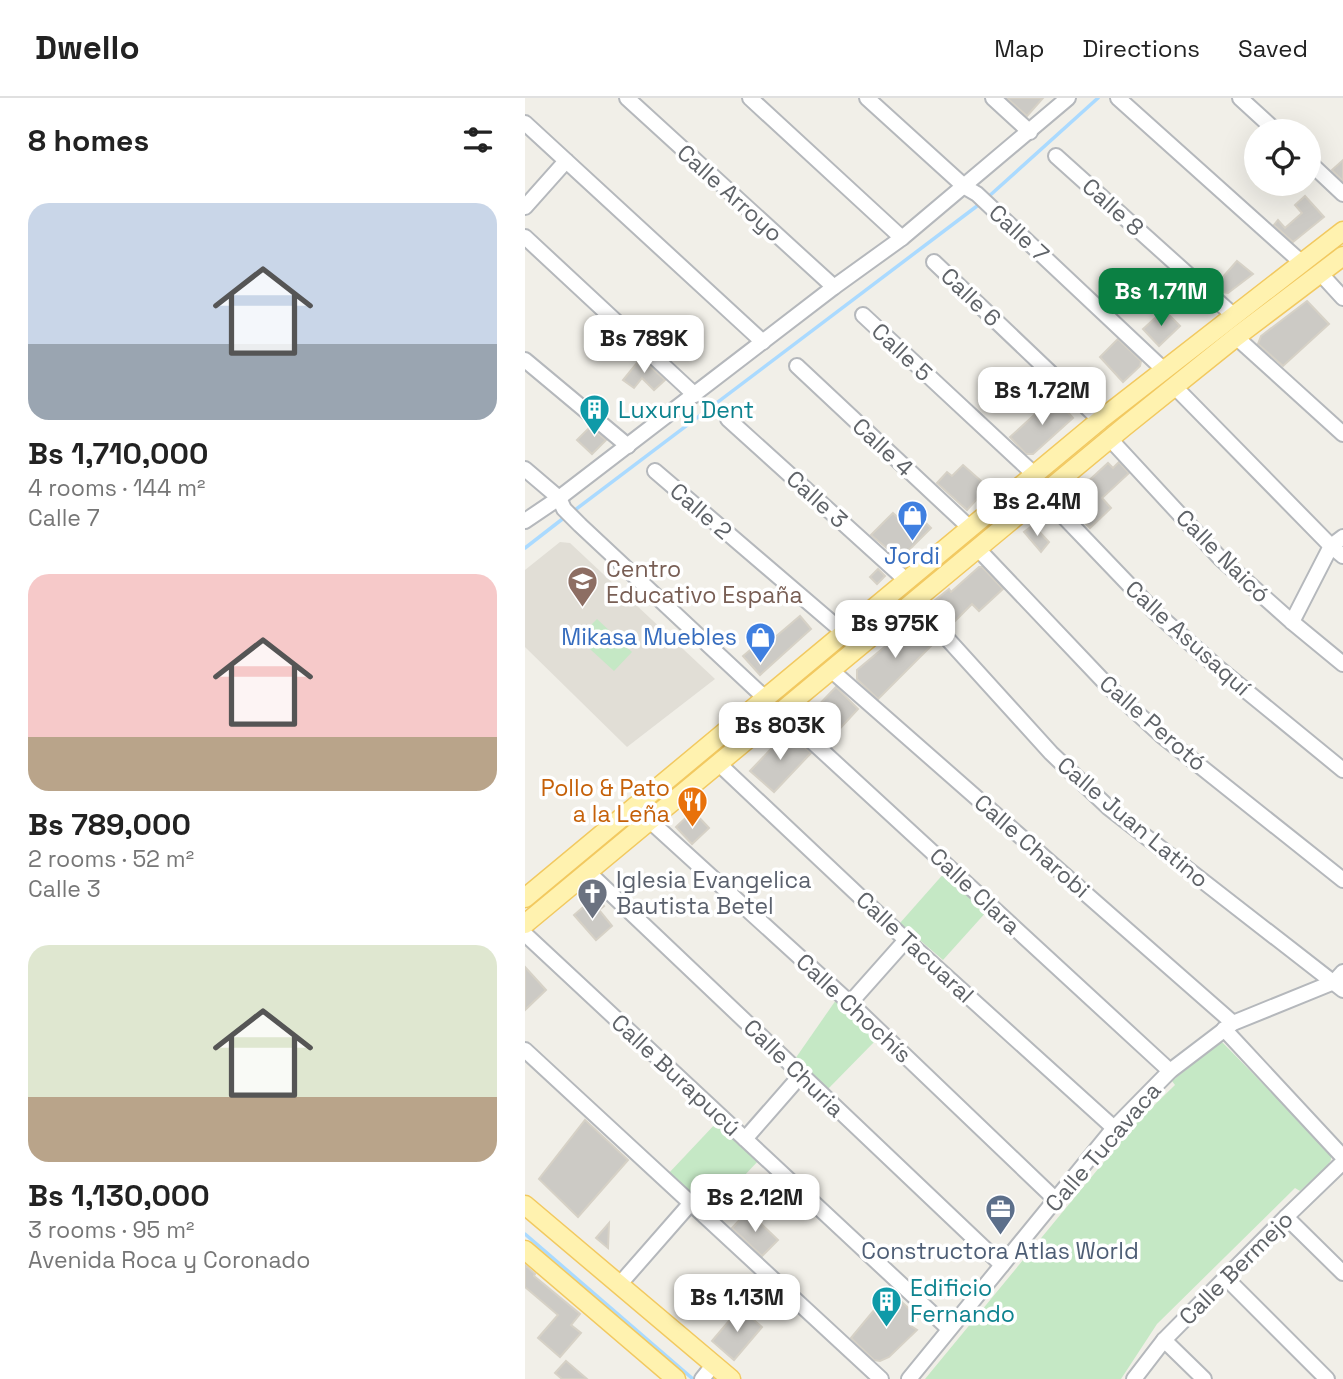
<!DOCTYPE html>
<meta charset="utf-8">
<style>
body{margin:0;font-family:"Space Grotesk",sans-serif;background:#f6f6f6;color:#222;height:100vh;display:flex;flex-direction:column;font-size:26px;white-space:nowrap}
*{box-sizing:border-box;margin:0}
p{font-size:23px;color:#767676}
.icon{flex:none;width:38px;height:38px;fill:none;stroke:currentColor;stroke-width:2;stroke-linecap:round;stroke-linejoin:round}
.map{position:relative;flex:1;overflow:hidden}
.panel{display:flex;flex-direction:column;background:#fff;width:525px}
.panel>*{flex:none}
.tools{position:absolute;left:719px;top:21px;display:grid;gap:14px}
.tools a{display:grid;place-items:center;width:77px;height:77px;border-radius:50%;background:#fff;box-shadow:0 7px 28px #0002;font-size:35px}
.price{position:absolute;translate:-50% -60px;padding:0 16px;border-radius:14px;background:#fff;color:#222;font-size:23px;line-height:46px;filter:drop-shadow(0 2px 4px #0008)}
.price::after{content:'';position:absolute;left:50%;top:42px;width:21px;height:16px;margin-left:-10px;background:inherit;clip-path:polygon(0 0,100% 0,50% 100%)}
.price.current{background:#0b8043;color:#fff}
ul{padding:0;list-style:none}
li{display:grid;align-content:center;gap:14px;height:371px;padding:0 28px}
li span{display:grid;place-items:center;height:217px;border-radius:21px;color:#555}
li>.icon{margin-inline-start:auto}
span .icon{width:126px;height:126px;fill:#fffc;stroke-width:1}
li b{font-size:30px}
h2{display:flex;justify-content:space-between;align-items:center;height:84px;padding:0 28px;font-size:30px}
header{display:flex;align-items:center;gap:42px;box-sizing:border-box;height:98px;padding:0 35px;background:#fff;border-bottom:2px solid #e0e0e0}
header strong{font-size:33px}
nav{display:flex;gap:38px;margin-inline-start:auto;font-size:24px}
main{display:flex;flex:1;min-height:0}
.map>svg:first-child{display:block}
.education{fill:#e1ded6}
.green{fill:#c5e8c5}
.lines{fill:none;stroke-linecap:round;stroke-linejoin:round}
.stream{stroke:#aadaff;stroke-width:3.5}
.building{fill:#cccac5;stroke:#d6d1c6;stroke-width:2}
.minor-casing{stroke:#b5b8bc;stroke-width:18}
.major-casing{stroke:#f2c960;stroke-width:21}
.minor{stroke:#fff;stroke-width:14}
.major{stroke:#fff2af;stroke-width:18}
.labels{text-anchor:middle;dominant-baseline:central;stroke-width:7;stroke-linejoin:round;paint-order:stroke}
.street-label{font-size:23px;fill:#5f6368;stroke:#fff}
.culture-label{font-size:23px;fill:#0d838f;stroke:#fff;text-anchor:start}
.shop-label{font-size:23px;fill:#366cbe;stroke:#fff}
.education-label{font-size:23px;fill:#785e54;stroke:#fff;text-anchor:start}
.food-label{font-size:23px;fill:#c56008;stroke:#fff;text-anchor:end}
.worship-label{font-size:23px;fill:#5b616d;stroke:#fff;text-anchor:start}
.service-label{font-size:23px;fill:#4e5e75;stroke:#fff}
</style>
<header>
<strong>Dwello</strong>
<nav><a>Map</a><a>Directions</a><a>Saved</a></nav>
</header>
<main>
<section class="panel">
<h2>8 homes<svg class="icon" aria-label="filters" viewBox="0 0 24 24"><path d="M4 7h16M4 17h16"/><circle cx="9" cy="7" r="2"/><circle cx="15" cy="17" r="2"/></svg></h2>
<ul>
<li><span style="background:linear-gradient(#c9d6e8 65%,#9aa5b1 0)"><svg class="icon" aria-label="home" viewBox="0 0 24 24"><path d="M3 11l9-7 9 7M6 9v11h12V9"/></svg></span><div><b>Bs 1,710,000</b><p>4 rooms · 144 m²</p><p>Calle 7</p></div></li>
<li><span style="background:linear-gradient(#f6c9c9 75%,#b9a48a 0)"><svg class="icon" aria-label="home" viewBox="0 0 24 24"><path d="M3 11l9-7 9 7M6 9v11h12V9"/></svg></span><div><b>Bs 789,000</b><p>2 rooms · 52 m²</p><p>Calle 3</p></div></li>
<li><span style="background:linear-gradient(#dfe7d0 70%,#b9a48a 0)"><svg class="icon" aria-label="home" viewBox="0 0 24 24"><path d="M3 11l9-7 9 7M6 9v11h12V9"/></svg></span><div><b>Bs 1,130,000</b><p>3 rooms · 95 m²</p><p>Avenida Roca y Coronado</p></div></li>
</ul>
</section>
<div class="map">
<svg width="818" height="1281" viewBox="0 0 818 1281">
<rect width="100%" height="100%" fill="#f1efe8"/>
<path class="education" d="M35,444L45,445L190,581L102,649L0,549V472Z"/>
<g class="green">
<path d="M72,521L107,554L89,573L53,540Z"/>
<path d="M421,773L463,812L418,862L375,825Z"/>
<path d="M311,902L353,940L302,992L270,961Z"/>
<path d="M695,944L698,945L806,1055V1062L803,1067L775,1093L770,1090L632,1226L596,1281H400L611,1025L650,987L647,983Z"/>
<path d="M193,1023L234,1062L184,1115L143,1076Z"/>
</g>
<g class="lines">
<g class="stream">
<path d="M462,100L573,0"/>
<path d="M46,415L456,105"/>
<path d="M0,450L40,419"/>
<path d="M0,1136L168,1281"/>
</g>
</g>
<g class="building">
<path d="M482,0H518L502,18Z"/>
<path d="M818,62V83L807,72Z"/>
<path d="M780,98L799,119L768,144L749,127L753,122L760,130L777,115L770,107Z"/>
<path d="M712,163L728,176L703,195L697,194L690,188Z"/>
<path d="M782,203L804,226L758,268L733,246L736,238Z"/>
<path d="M639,212L655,228L634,248L618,231Z"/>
<path d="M593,241L616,263L615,268L598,284L575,259Z"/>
<path d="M116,260L140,282L129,292L117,280L109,290L98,282Z"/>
<path d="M529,299L548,320L508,356H501L485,339Z"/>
<path d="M65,329L81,342L67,356L52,342Z"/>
<path d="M594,364L604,375L577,400L586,410L565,430L547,411L550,408L545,403L546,399L583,365L588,370Z"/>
<path d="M438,367L463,389L442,412L412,385L422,374L427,378Z"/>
<path d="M368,415L381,427L392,416L406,430L375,461L346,437Z"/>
<path d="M508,427L524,444L516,454L499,434Z"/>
<path d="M454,469H457L478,491L454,513L447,506L425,528L408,510V504L424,491L426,494Z"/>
<path d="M353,471L360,478L352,486L345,479Z"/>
<path d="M275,518L286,531L235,577L218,558L244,536L248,541Z"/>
<path d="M387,526L397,528L411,543L353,601L332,581V572Z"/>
<path d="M311,589L333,611L308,638L285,616Z"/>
<path d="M262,634L286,655L249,694L225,673Z"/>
<path d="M168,713L184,730L167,746L151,729Z"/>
<path d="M71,798L79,808L74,812L87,828L71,842L49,817Z"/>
<path d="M0,869L21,892L0,912Z"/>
<path d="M60,1022L103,1062L53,1119L14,1081Z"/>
<path d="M223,1113L253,1142L237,1158L207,1130Z"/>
<path d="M84,1125L83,1150L71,1140Z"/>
<path d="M0,1167L10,1176L9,1178L55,1216L46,1227L56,1235L35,1259L13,1240L33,1217L0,1189Z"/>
<path d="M365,1193L393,1219L386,1228L392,1232L364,1259L355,1263L349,1262L326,1240Z"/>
<path d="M215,1210L237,1229L209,1262L187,1243Z"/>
<path d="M41,1263L62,1281H37L30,1275Z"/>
</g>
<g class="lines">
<defs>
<g id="minor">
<path d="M102,0L309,189"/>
<path d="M225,0L377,140"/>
<path d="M342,0L440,89L452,96L638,271"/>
<path d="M468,0L505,34"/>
<path d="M593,0L777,165"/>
<path d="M715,0L751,33"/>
<path d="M0,25L238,244"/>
<path d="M531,58L708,217"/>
<path d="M784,64L818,96"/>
<path d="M0,109L41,63"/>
<path d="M0,139L170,297"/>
<path d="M409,164L575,322"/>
<path d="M796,176L818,200"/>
<path d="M338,217L510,377"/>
<path d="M711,239L818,336"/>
<path d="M0,262L103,348"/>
<path d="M272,268L445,430"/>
<path d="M650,289L806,448L818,458"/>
<path d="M203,321L381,482"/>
<path d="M585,341L695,460L767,524L818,566"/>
<path d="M0,371L34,400L39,411L55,427L240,600"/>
<path d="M130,373L318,534"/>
<path d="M518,397L630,514L692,569L818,672"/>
<path d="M0,423L34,400L309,189L377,140L543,0"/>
<path d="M453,451L585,590L636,637L818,782"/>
<path d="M389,504L526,655L584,710L818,892"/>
<path d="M767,524L806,448L818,439"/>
<path d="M306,572L708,925"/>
<path d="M255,614L645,973"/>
<path d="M193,665L381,842L589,1030"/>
<path d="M124,722L325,905L531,1102"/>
<path d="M62,773L477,1167"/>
<path d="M0,836L424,1231"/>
<path d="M325,905L381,842"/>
<path d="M699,931L818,1059"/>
<path d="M0,952L356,1281"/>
<path d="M220,1041L276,977"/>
<path d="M761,1119L818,1175"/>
<path d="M701,1180L802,1281"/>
<path d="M94,1187L165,1106"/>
<path d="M639,1242L679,1281"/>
<path d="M177,1281L189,1266"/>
<path d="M384,1281L589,1030L645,973L708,925L809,884L818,874"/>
<path d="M609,1281L639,1242L761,1119L818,1064"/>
</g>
<g id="major">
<path d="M0,800L575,322L818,133"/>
<path d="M0,826L599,329L711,239L818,158"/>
<path d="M0,1107L206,1281"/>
<path d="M0,1152L151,1281"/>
</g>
</defs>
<use href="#minor" class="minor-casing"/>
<use href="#major" class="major-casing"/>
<use href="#minor" class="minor"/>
<use href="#major" class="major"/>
</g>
<defs>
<symbol id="building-pin" viewBox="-11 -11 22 30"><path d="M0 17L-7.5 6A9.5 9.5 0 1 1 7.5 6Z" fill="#0f9aa8" stroke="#fff"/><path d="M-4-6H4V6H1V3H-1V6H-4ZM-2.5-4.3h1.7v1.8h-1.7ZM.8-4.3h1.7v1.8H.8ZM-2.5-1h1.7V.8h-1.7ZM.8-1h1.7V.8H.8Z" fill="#fff"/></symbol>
<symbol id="shop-pin" viewBox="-11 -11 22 30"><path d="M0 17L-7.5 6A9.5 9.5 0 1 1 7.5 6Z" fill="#3f7fe0" stroke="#fff"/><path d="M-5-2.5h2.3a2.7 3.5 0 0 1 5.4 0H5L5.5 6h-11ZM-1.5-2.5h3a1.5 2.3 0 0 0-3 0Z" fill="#fff"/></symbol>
<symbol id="school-pin" viewBox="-11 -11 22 30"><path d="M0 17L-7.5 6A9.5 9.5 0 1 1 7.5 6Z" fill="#8d6e63" stroke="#fff"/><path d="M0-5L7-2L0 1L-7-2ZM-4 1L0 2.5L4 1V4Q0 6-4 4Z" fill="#fff"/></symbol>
<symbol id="restaurant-pin" viewBox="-11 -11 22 30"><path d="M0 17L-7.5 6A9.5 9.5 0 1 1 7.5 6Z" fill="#e8710a" stroke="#fff"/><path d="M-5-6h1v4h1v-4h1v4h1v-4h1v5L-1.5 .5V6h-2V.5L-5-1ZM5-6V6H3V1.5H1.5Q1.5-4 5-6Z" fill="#fff"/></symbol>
<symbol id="church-pin" viewBox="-11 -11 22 30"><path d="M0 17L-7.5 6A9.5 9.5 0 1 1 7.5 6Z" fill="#6b7280" stroke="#fff"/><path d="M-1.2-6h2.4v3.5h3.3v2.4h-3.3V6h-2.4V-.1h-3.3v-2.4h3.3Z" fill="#fff"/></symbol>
<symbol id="office-pin" viewBox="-11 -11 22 30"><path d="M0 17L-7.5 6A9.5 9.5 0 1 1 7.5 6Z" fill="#5c6f8a" stroke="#fff"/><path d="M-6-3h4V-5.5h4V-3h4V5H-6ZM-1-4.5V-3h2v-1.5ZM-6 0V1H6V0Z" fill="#fff"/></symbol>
</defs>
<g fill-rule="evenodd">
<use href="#building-pin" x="52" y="294" width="35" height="47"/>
<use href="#shop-pin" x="370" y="400" width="35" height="47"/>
<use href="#school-pin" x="40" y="466" width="35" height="47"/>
<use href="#shop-pin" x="218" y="522" width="35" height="47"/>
<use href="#restaurant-pin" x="150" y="686" width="35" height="47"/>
<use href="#church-pin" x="50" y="778" width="35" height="47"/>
<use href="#office-pin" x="458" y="1094" width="35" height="47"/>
<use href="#building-pin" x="344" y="1186" width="35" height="47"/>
</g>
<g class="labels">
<g class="street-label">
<text transform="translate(205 95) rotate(42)">Calle Arroyo</text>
<text transform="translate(588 109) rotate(42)">Calle 8</text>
<text transform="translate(494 135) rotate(43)">Calle 7</text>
<text transform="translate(446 199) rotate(44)">Calle 6</text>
<text transform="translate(377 254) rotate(43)">Calle 5</text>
<text transform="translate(358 349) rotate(43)">Calle 4</text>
<text transform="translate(292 401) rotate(42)">Calle 3</text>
<text transform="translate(176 413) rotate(41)">Calle 2</text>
<text transform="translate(698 458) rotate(45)">Calle Naicó</text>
<text transform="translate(663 540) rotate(42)">Calle Asusaquí</text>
<text transform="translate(628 625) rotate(41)">Calle Perotó</text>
<text transform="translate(608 724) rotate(40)">Calle Juan Latino</text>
<text transform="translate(507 748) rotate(41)">Calle Charobi</text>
<text transform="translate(450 793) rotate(43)">Calle Clara</text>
<text transform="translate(390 849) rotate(43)">Calle Tacuaral</text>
<text transform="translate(329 910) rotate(43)">Calle Chochís</text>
<text transform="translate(269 970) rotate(44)">Calle Churia</text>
<text transform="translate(151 977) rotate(43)">Calle Burapucú</text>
<text transform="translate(578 1049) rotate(-49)">Calle Tucavaca</text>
<text transform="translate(711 1170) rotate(-45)">Calle Bermejo</text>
</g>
<g class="culture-label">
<text x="93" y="312">Luxury Dent</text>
<text x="385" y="1190">Edificio<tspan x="385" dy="26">Fernando</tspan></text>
</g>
<g class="shop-label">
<text x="387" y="458">Jordi</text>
<text x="212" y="539" text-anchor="end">Mikasa Muebles</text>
</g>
<g class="education-label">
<text x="81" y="471">Centro<tspan x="81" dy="26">Educativo España</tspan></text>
</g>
<g class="food-label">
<text x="145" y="690">Pollo &amp; Pato<tspan x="145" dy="26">a la Leña</tspan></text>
</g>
<g class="worship-label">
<text x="91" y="782">Iglesia Evangelica<tspan x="91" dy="26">Bautista Betel</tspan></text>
</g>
<g class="service-label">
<text x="475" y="1153">Constructora Atlas World</text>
</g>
</g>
</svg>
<div class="tools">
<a><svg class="icon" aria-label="locate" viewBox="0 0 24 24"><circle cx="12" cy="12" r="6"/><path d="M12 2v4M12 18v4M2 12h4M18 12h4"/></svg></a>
</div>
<b class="price current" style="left:636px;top:230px">Bs 1.71M</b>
<b class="price" style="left:119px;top:277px">Bs 789K</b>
<b class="price" style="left:517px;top:329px">Bs 1.72M</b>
<b class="price" style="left:512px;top:440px">Bs 2.4M</b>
<b class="price" style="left:370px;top:562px">Bs 975K</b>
<b class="price" style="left:255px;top:664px">Bs 803K</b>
<b class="price" style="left:230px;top:1136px">Bs 2.12M</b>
<b class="price" style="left:212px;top:1236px">Bs 1.13M</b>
</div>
</main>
